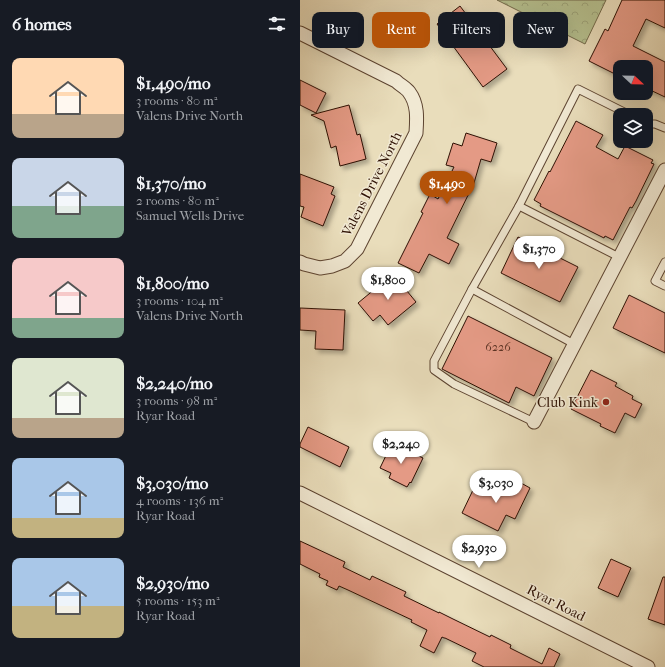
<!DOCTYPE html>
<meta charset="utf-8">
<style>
body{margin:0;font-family:"IM FELL French Canon",serif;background:#20242c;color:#f1f3f6;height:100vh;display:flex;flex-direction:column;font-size:15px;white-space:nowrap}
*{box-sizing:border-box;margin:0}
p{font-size:13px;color:#9ea1a6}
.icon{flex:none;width:22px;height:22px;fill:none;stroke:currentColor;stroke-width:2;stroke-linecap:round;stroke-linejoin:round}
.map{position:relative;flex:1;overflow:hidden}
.drawer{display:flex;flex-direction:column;background:#171b24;width:300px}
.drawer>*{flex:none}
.top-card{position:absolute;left:12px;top:12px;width:293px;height:36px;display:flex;gap:8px}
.needle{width:26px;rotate:112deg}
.controls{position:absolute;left:313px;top:60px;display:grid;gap:8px}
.controls a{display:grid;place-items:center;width:40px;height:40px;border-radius:8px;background:#171b24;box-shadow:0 4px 16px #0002;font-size:20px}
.price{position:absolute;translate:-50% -34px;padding:0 9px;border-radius:14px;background:#fff;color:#222;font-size:13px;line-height:26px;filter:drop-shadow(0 1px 2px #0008)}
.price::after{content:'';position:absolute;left:50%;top:24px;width:12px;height:9px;margin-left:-6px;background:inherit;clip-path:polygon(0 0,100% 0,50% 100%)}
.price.selected{background:#b45309;color:#fff}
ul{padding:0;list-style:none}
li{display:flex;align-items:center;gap:12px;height:100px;padding:0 12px}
li span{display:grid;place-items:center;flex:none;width:112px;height:80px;border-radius:8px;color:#555}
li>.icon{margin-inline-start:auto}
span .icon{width:48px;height:48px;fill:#fffc;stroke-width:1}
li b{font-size:17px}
h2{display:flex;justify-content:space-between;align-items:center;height:48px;padding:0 12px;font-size:17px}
.pill{padding:0 14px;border-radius:8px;background:#171b24;box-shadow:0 4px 16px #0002;font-size:14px;line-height:36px}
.pill.selected{background:#b45309;color:#fff}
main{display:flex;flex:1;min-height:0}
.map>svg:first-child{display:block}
.forest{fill:url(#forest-crowns);stroke:#72694a}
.building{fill:#e49a85;stroke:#2e1103;filter:url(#shadow)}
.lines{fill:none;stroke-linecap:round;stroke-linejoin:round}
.service-casing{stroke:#5d4431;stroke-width:9}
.minor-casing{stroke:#5d4431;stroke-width:15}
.service{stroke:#f1e9d3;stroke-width:7}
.minor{stroke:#f1e9d3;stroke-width:13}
.poi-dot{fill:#8f2418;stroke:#f1e9d3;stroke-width:1.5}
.labels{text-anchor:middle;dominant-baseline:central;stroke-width:3;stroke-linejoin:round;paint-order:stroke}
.number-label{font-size:12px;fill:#5c3324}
.street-label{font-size:14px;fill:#2e1103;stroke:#f1e9d3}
.poi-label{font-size:14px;fill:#2e1103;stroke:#f1e9d3;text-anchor:end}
</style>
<main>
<section class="drawer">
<h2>6 homes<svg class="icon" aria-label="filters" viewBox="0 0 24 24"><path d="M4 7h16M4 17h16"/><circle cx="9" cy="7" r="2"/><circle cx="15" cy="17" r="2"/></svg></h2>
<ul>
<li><span style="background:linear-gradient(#ffd9b3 70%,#b9a48a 0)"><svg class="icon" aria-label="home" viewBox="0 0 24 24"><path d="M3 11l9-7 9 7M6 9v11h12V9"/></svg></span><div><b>$1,490/mo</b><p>3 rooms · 80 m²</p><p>Valens Drive North</p></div></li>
<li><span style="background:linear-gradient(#c9d6e8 60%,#7fa58c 0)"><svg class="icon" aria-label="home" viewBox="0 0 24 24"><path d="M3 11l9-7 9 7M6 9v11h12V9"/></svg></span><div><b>$1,370/mo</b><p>2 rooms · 80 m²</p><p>Samuel Wells Drive</p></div></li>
<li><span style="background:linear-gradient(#f6c9c9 75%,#7fa58c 0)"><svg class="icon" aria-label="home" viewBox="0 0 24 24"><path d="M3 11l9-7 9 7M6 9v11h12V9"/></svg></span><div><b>$1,800/mo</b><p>3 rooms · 104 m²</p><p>Valens Drive North</p></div></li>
<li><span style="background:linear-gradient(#dfe7d0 75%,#b9a48a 0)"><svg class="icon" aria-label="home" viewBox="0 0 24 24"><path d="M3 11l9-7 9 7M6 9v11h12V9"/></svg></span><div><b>$2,240/mo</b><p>3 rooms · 98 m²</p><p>Ryar Road</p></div></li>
<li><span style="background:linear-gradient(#a9c7e8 75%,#c2b280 0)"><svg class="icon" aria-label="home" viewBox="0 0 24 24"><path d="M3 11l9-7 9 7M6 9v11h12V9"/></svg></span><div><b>$3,030/mo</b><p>4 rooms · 136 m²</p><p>Ryar Road</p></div></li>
<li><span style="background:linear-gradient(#a9c7e8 60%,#c2b280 0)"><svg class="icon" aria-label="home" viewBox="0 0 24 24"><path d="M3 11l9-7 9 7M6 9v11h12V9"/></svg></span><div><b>$2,930/mo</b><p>5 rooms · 153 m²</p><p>Ryar Road</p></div></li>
</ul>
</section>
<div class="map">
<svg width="365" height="667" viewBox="0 0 365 667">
<defs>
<pattern id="forest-crowns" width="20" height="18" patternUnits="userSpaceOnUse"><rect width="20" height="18" fill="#b6c190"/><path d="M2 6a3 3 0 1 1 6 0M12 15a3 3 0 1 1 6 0" fill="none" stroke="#9da57b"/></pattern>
<filter id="shadow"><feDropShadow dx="3.5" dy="3.5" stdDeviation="2" flood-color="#0004"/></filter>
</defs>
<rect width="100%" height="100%" fill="#e9ddbb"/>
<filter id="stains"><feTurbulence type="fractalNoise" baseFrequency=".005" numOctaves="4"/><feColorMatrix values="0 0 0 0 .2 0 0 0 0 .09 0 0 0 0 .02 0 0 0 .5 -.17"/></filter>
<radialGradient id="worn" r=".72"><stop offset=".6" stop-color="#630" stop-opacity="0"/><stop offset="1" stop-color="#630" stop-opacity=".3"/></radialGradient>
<path class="forest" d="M197,0H306L285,44Z"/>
<g class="building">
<path d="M322,0H365V28L346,19L333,46L365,62V97L346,88V67H320V70L317,75L289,61L305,29L308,31Z"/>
<path d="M160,6L207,69L183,87L137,24Z"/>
<path d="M0,80L26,93L16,113L0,105Z"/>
<path d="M49,105L57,135L60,134L66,159L40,166L36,146L31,148L24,121L11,115Z"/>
<path d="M276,121L303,135L296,147L318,159L325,146L353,160L351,163L354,164L336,201L332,208L330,207L313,240L305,236L304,238L240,206L241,204L234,200L249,171L250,172Z"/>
<path d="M166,133L197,143L191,162L181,159L174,183L147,238L159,244L149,264L129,254L119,273L98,263L123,213L121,212L130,194L138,199L154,167L146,165L153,143L162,146Z"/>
<path d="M0,174L34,187L31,194L35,196L23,226L1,217L4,207L0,206Z"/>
<path d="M218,237L278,267L260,302L201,273Z"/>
<path d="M93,274L116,302L88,325L80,315L73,321L58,303Z"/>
<path d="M329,295L365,313V353L313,328Z"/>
<path d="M0,308L45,310L43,350L15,349L16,331L0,330Z"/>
<path d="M168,316L252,358L234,396L216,387L209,403L142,369Z"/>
<path d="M291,370L317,383L315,386L333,396L332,399L342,404L335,418L325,413L315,433L300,426L301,424L271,409Z"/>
<path d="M8,427L49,447L40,467L0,447V444Z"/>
<path d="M92,443L123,458L111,483L110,482L107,487L89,478L91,473L80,468Z"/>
<path d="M212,478L230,488L215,519L206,515L198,531L162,513L173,490L183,495L188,484L205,492Z"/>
<path d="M0,541L45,562L43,567L70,580L72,576L106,592L104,596L139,613V612L153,619L190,637L191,635L211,645L210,648L242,664L249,648L260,654L254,667H184L172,661L176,653L145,638H144L142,637L134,653L120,646L127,630L111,622L112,620L48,590L39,586L37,590L26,585L28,581L19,577L20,574L0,564Z"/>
<path d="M311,559L331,568L318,597L298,588Z"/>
<path d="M363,577H365V625L348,619Z"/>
</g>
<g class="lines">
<defs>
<g id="service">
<path d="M346,123L349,124H355L365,128"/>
<path d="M219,206L319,257"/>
<path d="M365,262L355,281L365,286"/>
<path d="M172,289L274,344"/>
<path d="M234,422L154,384L134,370V361L172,289L219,206L278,89L330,115"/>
</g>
<g id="minor">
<path d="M0,33L96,81C100,85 106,88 109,92C118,104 117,118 116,133L57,249L45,261L32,266L20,268L4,264L0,262"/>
<path d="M234,422L365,170"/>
<path d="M0,493L348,667"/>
</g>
</defs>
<use href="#service" class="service-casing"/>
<use href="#minor" class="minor-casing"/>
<use href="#service" class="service"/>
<use href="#minor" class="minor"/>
</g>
<circle class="poi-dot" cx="306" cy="402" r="4"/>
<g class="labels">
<g class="number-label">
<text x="198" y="347">6226</text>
</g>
<g class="street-label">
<text transform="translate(72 184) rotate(-63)">Valens Drive North</text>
<text transform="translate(256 603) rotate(27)">Ryar Road</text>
</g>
<g class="poi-label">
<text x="298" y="402">Club Kink</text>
</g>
</g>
<rect width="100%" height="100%" filter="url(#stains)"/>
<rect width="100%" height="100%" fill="url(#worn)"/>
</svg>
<div class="controls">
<a><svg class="needle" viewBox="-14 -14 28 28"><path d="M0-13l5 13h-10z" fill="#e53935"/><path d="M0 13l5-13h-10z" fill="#9ea1a6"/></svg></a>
<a><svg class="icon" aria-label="layers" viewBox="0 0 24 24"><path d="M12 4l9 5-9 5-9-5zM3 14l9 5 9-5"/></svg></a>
</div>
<b class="price selected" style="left:147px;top:205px">$1,490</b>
<b class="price" style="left:239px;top:270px">$1,370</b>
<b class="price" style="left:88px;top:301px">$1,800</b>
<b class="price" style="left:101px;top:465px">$2,240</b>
<b class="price" style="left:196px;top:504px">$3,030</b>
<b class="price" style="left:179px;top:569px">$2,930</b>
<div class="top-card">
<a class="pill">Buy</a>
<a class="pill selected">Rent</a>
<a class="pill">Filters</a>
<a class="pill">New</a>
</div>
</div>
</main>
